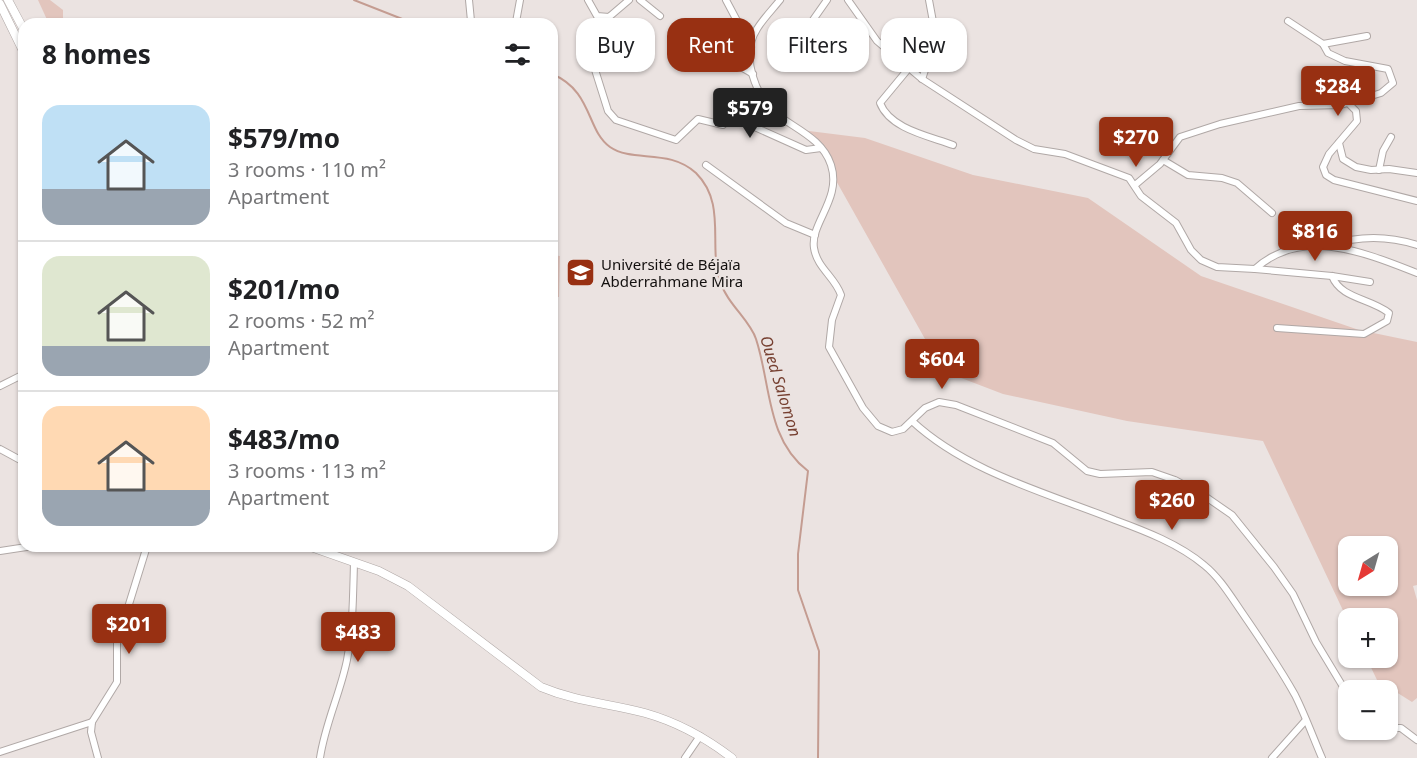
<!DOCTYPE html>
<meta charset="utf-8">
<style>
body{margin:0;font-family:"Noto Sans",sans-serif;background:#f6f6f6;color:#202124;height:100vh;display:flex;flex-direction:column;font-size:22px;white-space:nowrap}
*{box-sizing:border-box;margin:0}
p{font-size:20px;color:#757577}
.icon{flex:none;width:33px;height:33px;fill:none;stroke:currentColor;stroke-width:2;stroke-linecap:round;stroke-linejoin:round}
.map{position:relative;flex:1;overflow:hidden}
.sheet{position:absolute;left:18px;top:18px;width:540px;height:534px;display:flex;flex-direction:column;background:#fff;border-radius:18px;box-shadow:0 2px 4px #0004}
.sheet>*{flex:none}
.guide{position:absolute;left:576px;top:18px;width:570px;height:54px;display:flex;gap:12px}
.needle{width:39px;rotate:217deg}
.fabs{position:absolute;left:1338px;top:536px;display:grid;gap:12px}
.fabs a{display:grid;place-items:center;width:60px;height:60px;border-radius:12px;background:#fff;box-shadow:0 2px 4px #0004;font-size:30px}
.price{position:absolute;translate:-50% -51px;padding:0 14px;border-radius:6px;background:#983012;color:#fff;font-size:20px;line-height:39px;filter:drop-shadow(0 2px 3px #0008)}
.price::after{content:'';position:absolute;left:50%;top:36px;width:18px;height:14px;margin-left:-9px;background:inherit;clip-path:polygon(0 0,100% 0,50% 100%)}
.price.active{background:#222;color:#fff}
ul{padding:0;list-style:none}
li{display:flex;align-items:center;gap:18px;height:150px;padding:0 24px}
li+li{border-top:2px solid #e0e0e0}
li span{display:grid;place-items:center;flex:none;width:168px;height:120px;border-radius:18px;color:#555}
li>.icon{margin-inline-start:auto}
span .icon{width:72px;height:72px;fill:#fffc;stroke-width:1}
li b{font-size:26px}
h2{display:flex;justify-content:space-between;align-items:center;height:72px;padding:0 24px;font-size:26px}
.chip{padding:0 21px;border-radius:18px;background:#fff;box-shadow:0 2px 4px #0004;font-size:21px;line-height:54px}
.chip.active{background:#983012;color:#fff}
.map>svg:first-child{display:block}
.green{fill:#e2c5bd;fill-rule:evenodd}
.lines{fill:none;stroke-linecap:round;stroke-linejoin:round}
.stream{stroke:#c49c91;stroke-width:2}
.minor-casing{stroke:#b0a8a6;stroke-width:8}
.tertiary-casing{stroke:#b0a8a6;stroke-width:9}
.minor{stroke:#fff;stroke-width:6}
.tertiary{stroke:#fff;stroke-width:8}
.labels{text-anchor:middle;dominant-baseline:central;stroke-width:5;stroke-linejoin:round;paint-order:stroke}
.poi-label{font-size:15px;fill:#13100f;stroke:#ebe3e1;text-anchor:start}
.water-label{font-size:16px;font-style:italic;fill:#763f30;stroke:#ebe3e1}
</style>
<div class="map">
<svg width="1417" height="758" viewBox="0 0 1417 758">
<rect width="100%" height="100%" fill="#ebe3e1"/>
<g class="green">
<path d="M38,0H50L63,10V24H49Z"/>
<path d="M801,130L865,138L973,175L1088,198L1201,276L1359,330L1417,342V585L1413,586L1417,600V698L1412,702L1377,680L1366,657H1388V618H1348V621L1263,441L1127,421L1003,394L943,371L834,177L831,163ZM1348,546H1388V585H1348Z"/>
<path d="M552,255L560,256L559,297H552Z"/>
</g>
<g class="lines">
<g class="stream">
<path d="M354,0L415,24"/>
<path d="M552,74C593,91 586,130 610,147C633,163 669,148 696,173C727,204 708,245 720,281C727,304 750,320 756,339C771,384 766,439 808,471L798,554V590L819,651L818,758"/>
</g>
<defs>
<g id="minor">
<path d="M469,0L471,21"/>
<path d="M588,0L597,16L609,17L629,0"/>
<path d="M640,0L660,16"/>
<path d="M726,0L751,47"/>
<path d="M780,0C772,10 763,19 757,29C740,55 755,98 779,116C798,130 823,140 831,165C842,199 810,223 814,248C817,268 835,277 841,295L832,320L829,347L863,408L878,426L892,432L903,429L925,408L939,402L956,405L1053,443L1087,471L1100,474L1152,472L1175,480L1206,497L1232,515L1274,567L1293,594L1316,642L1348,695"/>
<path d="M848,0L877,41L922,79L1016,140L1034,149L1065,154L1129,178L1141,196L1176,223L1191,250L1201,260L1217,267L1255,269C1302,226 1366,253 1417,273"/>
<path d="M609,17L598,29L591,57L608,111L616,120L676,140L698,119L723,125L730,116L806,150L821,148"/>
<path d="M516,22L520,0"/>
<path d="M684,34L753,74"/>
<path d="M1323,44L1367,36"/>
<path d="M794,47L827,0"/>
<path d="M909,68L880,103C890,129 929,136 953,145"/>
<path d="M922,79L936,38L929,0"/>
<path d="M1348,103L1356,111L1357,121L1329,154L1323,167L1326,175L1334,180L1417,201"/>
<path d="M1339,143L1343,159L1356,167L1371,170L1389,169L1417,173"/>
<path d="M1163,160L1188,175L1222,178L1237,183L1272,213"/>
<path d="M706,165L786,223L815,235"/>
<path d="M1379,170L1383,151L1391,137"/>
<path d="M1135,185L1160,164L1180,137L1220,124L1299,106L1341,105L1381,93L1393,83L1388,69L1345,61L1328,53L1323,44L1288,21"/>
<path d="M1330,245C1358,236 1389,236 1417,245"/>
<path d="M1255,269L1332,276L1370,282"/>
<path d="M1277,328L1364,334L1387,321L1389,313C1370,298 1341,299 1332,276"/>
<path d="M0,386L24,374"/>
<path d="M912,421C967,472 1047,493 1115,520C1145,531 1179,544 1204,565C1219,577 1230,595 1241,611C1260,639 1279,666 1295,695C1305,715 1313,737 1322,758"/>
<path d="M0,449L24,462"/>
<path d="M0,551L33,546"/>
<path d="M1388,728H1401L1417,740"/>
<path d="M0,752L92,722"/>
<path d="M98,758L91,732L92,722L117,682V643L147,546"/>
<path d="M320,758C325,724 340,694 347,660C353,628 353,596 354,563"/>
<path d="M685,758L700,736"/>
<path d="M1272,758L1305,721"/>
</g>
<g id="tertiary">
<path d="M8,0L24,30"/>
<path d="M0,4L24,53"/>
<path d="M308,546L379,571L408,586L541,687C577,702 608,703 645,713C677,722 706,738 732,758"/>
</g>
</defs>
<use href="#minor" class="minor-casing"/>
<use href="#tertiary" class="tertiary-casing"/>
<use href="#minor" class="minor"/>
<use href="#tertiary" class="tertiary"/>
</g>
<defs>
<symbol id="university-square" viewBox="-11 -11 22 22"><rect x="-9" y="-9" width="18" height="18" rx="4" fill="#983012" stroke="#ebe3e1"/><path d="M0-5L7-2L0 1L-7-2ZM-4 1L0 2.5L4 1V4Q0 6-4 4Z" fill="#fff"/></symbol>
</defs>
<g fill-rule="evenodd">
<use href="#university-square" x="564" y="256" width="33" height="33"/>
</g>
<g class="labels">
<g class="poi-label">
<text x="601" y="264">Université de Béjaïa<tspan x="601" dy="17">Abderrahmane Mira</tspan></text>
</g>
<g class="water-label">
<text transform="translate(781 386) rotate(73)">Oued Salomon</text>
</g>
</g>
</svg>
<div class="fabs">
<a><svg class="needle" viewBox="-14 -14 28 28"><path d="M0-13l5 13h-10z" fill="#e53935"/><path d="M0 13l5-13h-10z" fill="#757577"/></svg></a>
<a>+</a>
<a>−</a>
</div>
<b class="price" style="left:1338px;top:117px">$284</b>
<b class="price active" style="left:750px;top:139px">$579</b>
<b class="price" style="left:1136px;top:168px">$270</b>
<b class="price" style="left:1315px;top:262px">$816</b>
<b class="price" style="left:942px;top:390px">$604</b>
<b class="price" style="left:1172px;top:531px">$260</b>
<b class="price" style="left:129px;top:655px">$201</b>
<b class="price" style="left:358px;top:663px">$483</b>
<div class="guide">
<a class="chip">Buy</a>
<a class="chip active">Rent</a>
<a class="chip">Filters</a>
<a class="chip">New</a>
</div>
<section class="sheet">
<h2>8 homes<svg class="icon" aria-label="filters" viewBox="0 0 24 24"><path d="M4 7h16M4 17h16"/><circle cx="9" cy="7" r="2"/><circle cx="15" cy="17" r="2"/></svg></h2>
<ul>
<li><span style="background:linear-gradient(#bfe0f5 70%,#9aa5b1 0)"><svg class="icon" aria-label="home" viewBox="0 0 24 24"><path d="M3 11l9-7 9 7M6 9v11h12V9"/></svg></span><div><b>$579/mo</b><p>3 rooms · 110 m²</p><p>Apartment</p></div></li>
<li><span style="background:linear-gradient(#dfe7d0 75%,#9aa5b1 0)"><svg class="icon" aria-label="home" viewBox="0 0 24 24"><path d="M3 11l9-7 9 7M6 9v11h12V9"/></svg></span><div><b>$201/mo</b><p>2 rooms · 52 m²</p><p>Apartment</p></div></li>
<li><span style="background:linear-gradient(#ffd9b3 70%,#9aa5b1 0)"><svg class="icon" aria-label="home" viewBox="0 0 24 24"><path d="M3 11l9-7 9 7M6 9v11h12V9"/></svg></span><div><b>$483/mo</b><p>3 rooms · 113 m²</p><p>Apartment</p></div></li>
</ul>
</section>
</div>
